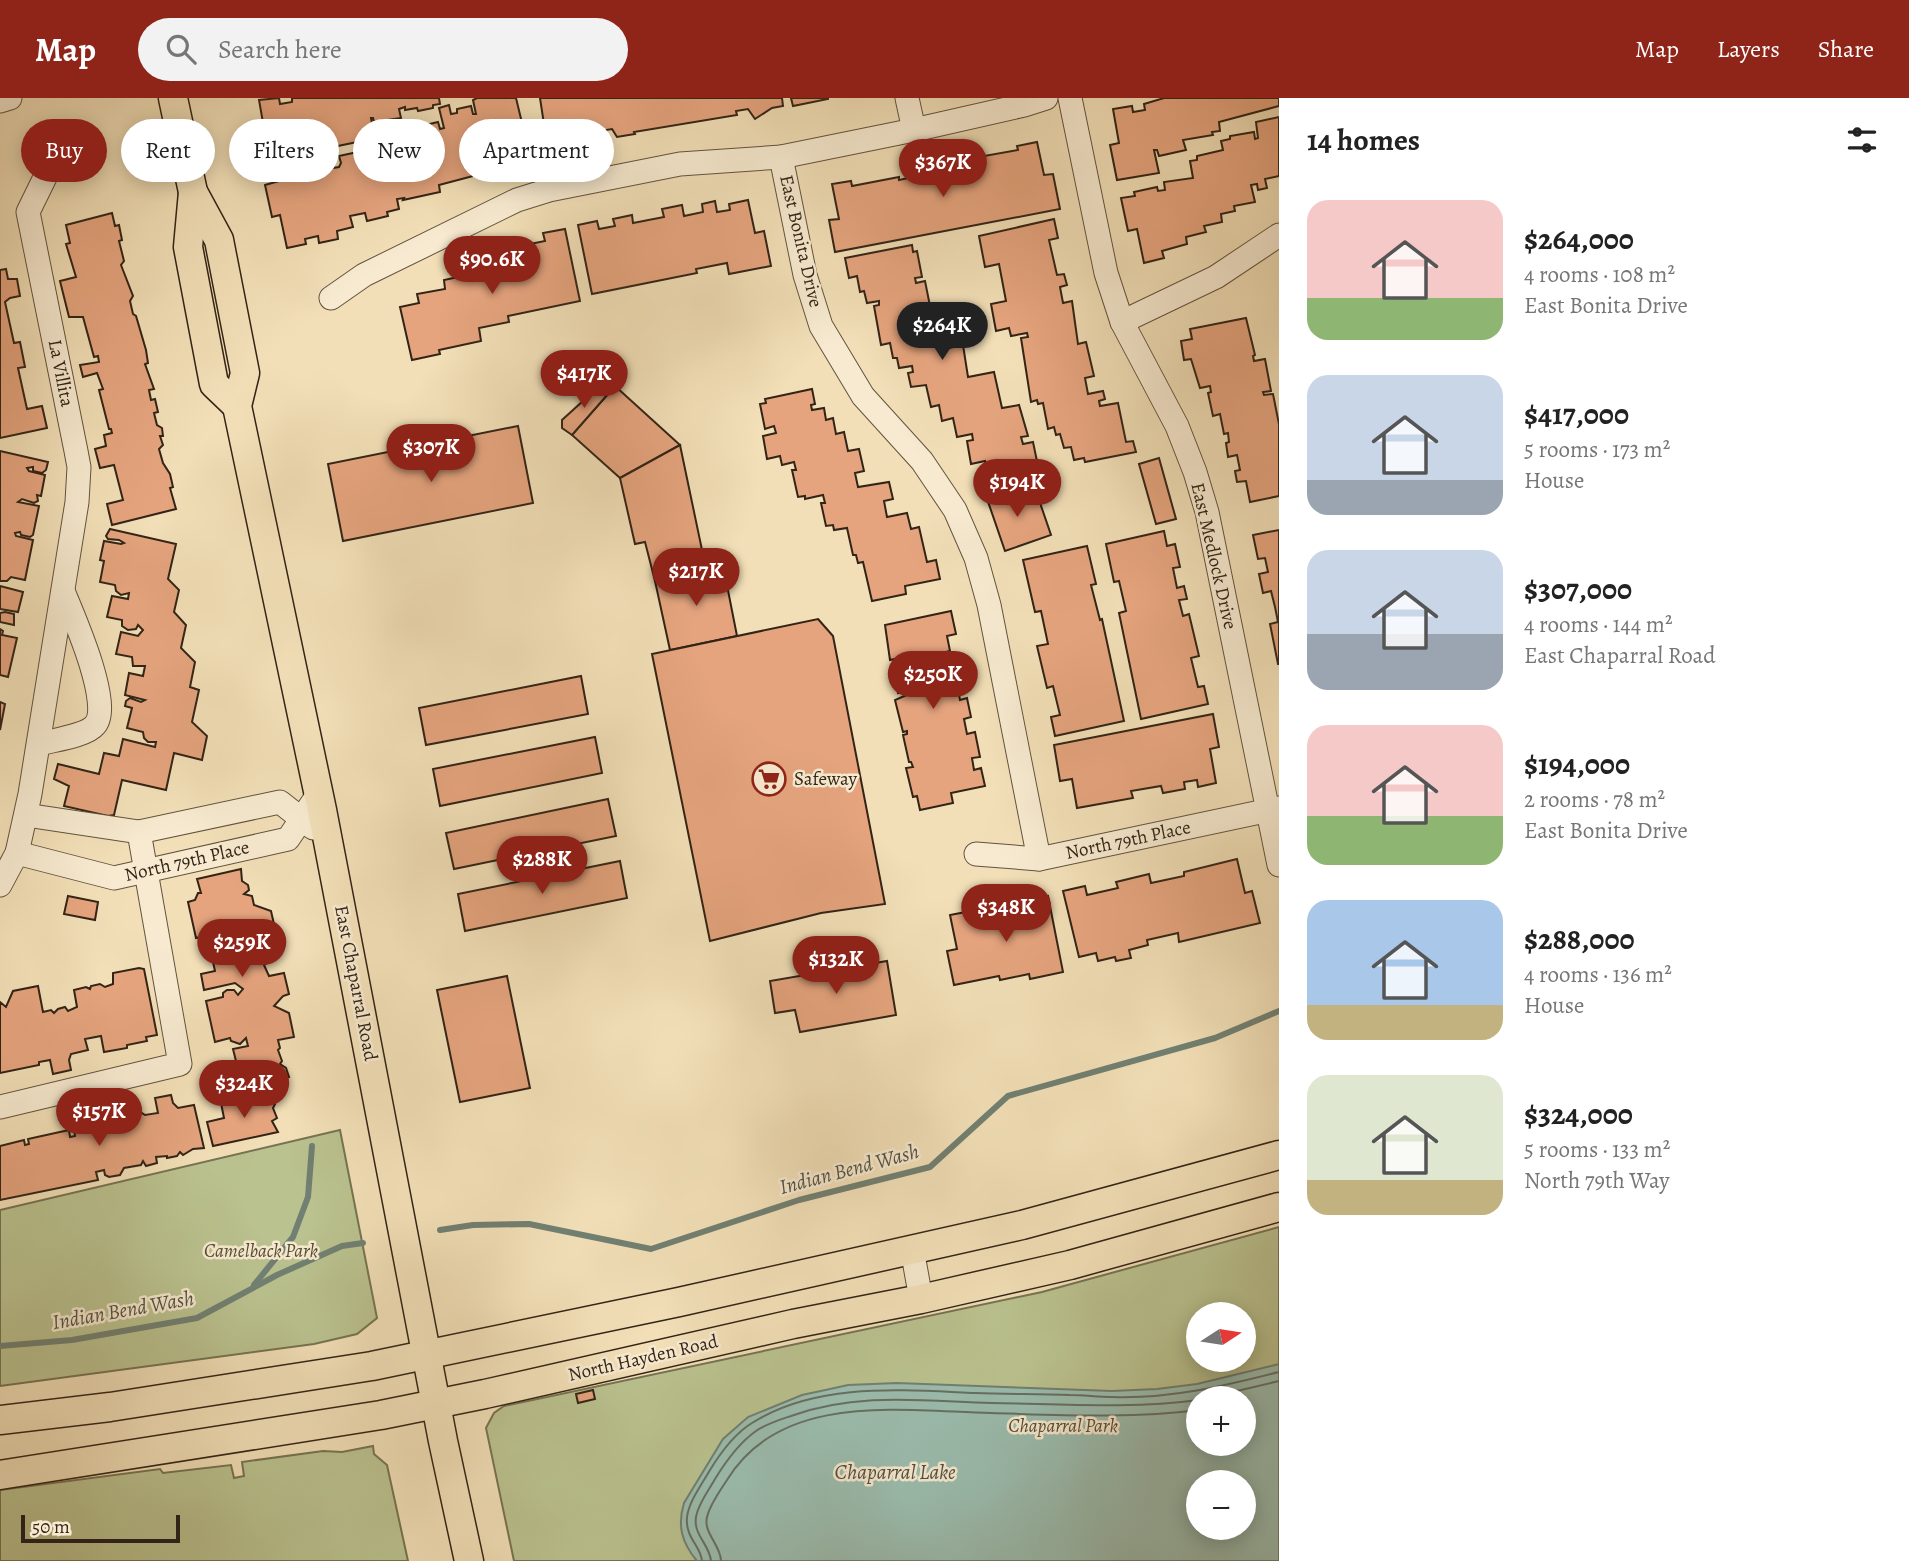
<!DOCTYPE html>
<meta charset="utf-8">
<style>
body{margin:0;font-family:Alegreya,serif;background:#f2f2f2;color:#222;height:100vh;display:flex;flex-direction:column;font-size:26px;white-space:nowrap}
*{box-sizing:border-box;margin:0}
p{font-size:23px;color:#767676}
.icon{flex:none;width:38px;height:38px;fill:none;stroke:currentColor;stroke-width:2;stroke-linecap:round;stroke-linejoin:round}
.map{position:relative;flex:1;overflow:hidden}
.sheet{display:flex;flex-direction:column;background:#fff;width:630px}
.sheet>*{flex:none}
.hud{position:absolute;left:21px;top:21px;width:665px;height:63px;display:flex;gap:14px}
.needle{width:46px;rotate:78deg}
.controls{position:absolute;left:1186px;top:1204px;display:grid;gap:14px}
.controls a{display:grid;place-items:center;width:70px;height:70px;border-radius:50%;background:#fff;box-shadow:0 4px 18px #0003;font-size:35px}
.scale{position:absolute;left:21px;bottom:18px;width:159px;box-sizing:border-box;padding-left:7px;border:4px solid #322416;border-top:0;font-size:19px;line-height:24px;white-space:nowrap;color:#322416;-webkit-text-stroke:5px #f7ead0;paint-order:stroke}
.price{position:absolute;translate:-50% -60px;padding:0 16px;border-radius:24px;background:#8f2418;color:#fff;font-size:23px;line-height:46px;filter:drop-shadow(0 2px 4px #0008)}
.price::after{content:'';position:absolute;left:50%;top:42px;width:21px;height:16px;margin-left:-10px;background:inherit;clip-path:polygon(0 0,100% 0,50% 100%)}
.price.current{background:#222;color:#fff}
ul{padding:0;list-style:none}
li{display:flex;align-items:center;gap:21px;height:175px;padding:0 28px}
li span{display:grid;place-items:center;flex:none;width:196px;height:140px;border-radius:21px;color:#555}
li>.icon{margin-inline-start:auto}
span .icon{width:84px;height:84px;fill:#fffc;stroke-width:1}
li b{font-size:30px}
h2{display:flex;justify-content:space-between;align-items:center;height:84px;padding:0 28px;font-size:30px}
.pill{padding:0 24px;border-radius:32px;background:#fff;box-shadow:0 4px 18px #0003;font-size:24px;line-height:63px}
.pill.current{background:#8f2418;color:#fff}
header{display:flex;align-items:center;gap:42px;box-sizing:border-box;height:98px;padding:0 35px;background:#8f2418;color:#fff}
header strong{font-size:33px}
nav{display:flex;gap:38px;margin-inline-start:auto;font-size:24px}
.search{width:490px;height:63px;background:#f2f2f2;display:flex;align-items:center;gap:18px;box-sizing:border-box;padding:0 24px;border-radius:38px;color:#767676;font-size:26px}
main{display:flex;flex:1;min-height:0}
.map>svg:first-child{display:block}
.green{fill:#bac28f;stroke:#767352;stroke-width:2;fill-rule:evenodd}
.water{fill:#9bbdaf;stroke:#718072;stroke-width:2;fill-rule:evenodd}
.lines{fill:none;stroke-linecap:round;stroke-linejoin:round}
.shore{stroke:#667062;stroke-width:2}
.stream{stroke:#718072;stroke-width:6}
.building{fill:#e5a47e;stroke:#322416;stroke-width:2}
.minor-casing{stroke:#62533e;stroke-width:25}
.major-casing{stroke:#322416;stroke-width:31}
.minor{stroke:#f7ead0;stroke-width:23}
.major{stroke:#f2dfb7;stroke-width:28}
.labels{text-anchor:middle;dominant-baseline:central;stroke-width:5;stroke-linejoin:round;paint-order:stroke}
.street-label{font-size:19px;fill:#322416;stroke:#f7ead0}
.poi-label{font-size:19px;fill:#322416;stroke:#f7ead0;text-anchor:start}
.park-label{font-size:19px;font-style:italic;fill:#544c34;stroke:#f7ead0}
.water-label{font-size:21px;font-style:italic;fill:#525244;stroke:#f7ead0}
</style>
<header>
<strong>Map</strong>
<div class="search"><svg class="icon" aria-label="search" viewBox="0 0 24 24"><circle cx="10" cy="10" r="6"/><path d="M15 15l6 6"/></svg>Search here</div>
<nav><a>Map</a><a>Layers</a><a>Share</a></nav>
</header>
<main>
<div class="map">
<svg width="1279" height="1463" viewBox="0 0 1279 1463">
<rect width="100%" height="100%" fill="#f2dfb7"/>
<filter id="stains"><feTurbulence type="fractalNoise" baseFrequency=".00286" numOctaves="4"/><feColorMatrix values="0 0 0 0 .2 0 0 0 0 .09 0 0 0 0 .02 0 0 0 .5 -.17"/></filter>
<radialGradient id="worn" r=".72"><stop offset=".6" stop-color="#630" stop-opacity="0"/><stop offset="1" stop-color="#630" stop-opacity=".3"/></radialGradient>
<g class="green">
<path d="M340,1032L377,1220L357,1236L314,1246L0,1288V1112Z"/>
<path d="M1279,1129V1463H514L486,1330L494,1315L504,1308L1042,1194ZM1199,1216H1244V1262H1199ZM1199,1300H1244V1346H1199ZM1199,1384H1244V1430H1199Z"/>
<path d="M373,1348L374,1356L387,1367L408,1463H0V1392L160,1371L163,1375L231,1367L234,1380L244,1378L242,1364L323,1353L342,1354Z"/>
</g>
<path class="water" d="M1279,1266V1463H697C682,1445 677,1428 684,1405L723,1341L748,1319L802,1297L830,1291L848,1287L897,1285L1112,1293L1157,1291L1197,1286ZM1199,1300H1244V1346H1199ZM1199,1384H1244V1430H1199Z"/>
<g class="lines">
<g class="shore">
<path d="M1207,1300L1279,1283"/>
<path d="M702,1463C701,1448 685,1440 687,1419C689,1403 702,1386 710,1372C721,1354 734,1336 752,1325C817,1284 902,1292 975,1295C1006,1296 1038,1296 1070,1297C1084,1297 1098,1299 1112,1299C1170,1301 1224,1288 1279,1274"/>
<path d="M711,1463C710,1447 693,1437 696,1419C698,1406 709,1392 715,1381C726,1363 739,1345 756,1333C766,1326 779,1322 791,1318C858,1294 922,1303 991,1305C1061,1306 1130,1311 1199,1302"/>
<path d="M721,1463C721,1447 703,1435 707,1419C710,1406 720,1393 727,1382C781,1293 903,1313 991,1315C1061,1317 1130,1321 1199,1312"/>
</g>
<g class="stream">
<path d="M440,1132L473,1127L529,1126L651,1151L799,1102L930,1069L1008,998L1215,940L1279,913"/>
<path d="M254,1187L293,1139L308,1099L312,1048"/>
<path d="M0,1248L72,1242L197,1220L277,1177L342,1148L363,1145"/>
</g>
</g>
<g class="building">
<path d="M279,0L280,6L292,4V0H439L440,6L433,7V10L418,13L417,10L405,12V9L399,11L401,20L374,24L373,20H371L374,37L366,38L367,42L338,48L335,50L336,57L311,61V59L304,60L305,63L262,70L256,37L265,36L259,2Z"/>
<path d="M477,0H516L522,25L511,27L519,60L499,64L498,57L484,60L485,66L471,70L473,78L439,87L440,94L403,102L404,100L397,101L399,111L387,114L388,118L367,123L365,115L350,118L353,129L337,133L338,141L319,145L318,138L305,141L306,146L287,150L280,117L272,119L265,87L300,77L301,80L308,78L307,74L339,69L341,65L339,58L367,52L368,56L376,54L378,63L380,62L377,51L403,45L404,53L409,52L405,32L438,24L440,31L444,30L439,10L449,7L451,16L457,15V11L471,8L473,16H476L473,2Z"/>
<path d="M540,0H782L783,8L772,10L755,21L748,11L736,13L737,17L634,34L635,36L617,39L612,31L594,34L596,45L567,50L563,43L547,46Z"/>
<path d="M791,0H828V1L793,8Z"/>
<path d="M1164,0H1279V8L1219,24L1220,33L1212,34L1213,37L1183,42L1186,52L1159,58L1157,52H1154L1159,75L1117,82L1110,47L1119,45L1113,11L1132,8L1133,14L1145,12L1144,6Z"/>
<path d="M1279,19V78L1265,81L1267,90L1258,92L1257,86L1251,87L1255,104L1234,108L1235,113L1221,116L1222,124L1204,128L1206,134L1186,139L1187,146L1162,153L1164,160L1144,165L1137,131L1128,133L1121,100L1135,98L1134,94L1157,89L1158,93L1165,92L1164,84L1193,80L1190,63L1197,62V58L1223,52L1221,43L1230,41V38L1254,34L1255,41L1258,40L1256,24Z"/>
<path d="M1037,44L1044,77L1053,76L1060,111L835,154L829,122L839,121L832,86L851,83L852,88L899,79V82L913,79L911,71L952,62L954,71L985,65L984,58L1018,52L1017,48Z"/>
<path d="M748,102L755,135L764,133L771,168L729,176L727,165L696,171L697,175L592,196L578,127L597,123L599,131L615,128L613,121L632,117L633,125L664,119L662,111L682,107L684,118L703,114L702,106L715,103L717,114L730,112L729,106Z"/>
<path d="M112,115L115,128L119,127L122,142L119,143L124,163L121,167L133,198L130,203L133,216L136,218L146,252L148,265L145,266L154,291L149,292L151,302L155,301L158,314L154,315L157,327L162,330L163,338H160L163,347L159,351L163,365L170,376L173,389L170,390L176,411L112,427L107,406L123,402L114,367L100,370L95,351L106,348L104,337L112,335L111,331H109L99,292L103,291L97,275L83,279L80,267L99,264L98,258L94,259L83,219H69L60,183L76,179L66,146L70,145L66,127Z"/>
<path d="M1054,121L1058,140L1049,142L1057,177L1064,176L1067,187L1060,189L1063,205L1072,203L1078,246L1086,244L1094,278L1085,280L1088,296L1103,293L1105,301L1099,303L1100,308L1118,305L1126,344L1133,343L1136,354L1085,364L1084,360L1074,362L1071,349L1064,350L1060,336L1056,337L1054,329L1048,331L1043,305L1038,306L1037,302L1031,304L1021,240L1028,239L1027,235L1011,238L1009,230L996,233L991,206L1006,203L999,166L985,169L979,138Z"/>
<path d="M565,131L580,203L508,218L509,224L479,230L481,243L439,252L440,256L412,262L400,209L419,205L417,196L445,191L444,182L486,173L484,164L512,158L510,150L545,143L543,135Z"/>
<path d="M912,147L913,154L917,153L922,179L915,180L916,185L925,183L930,208L924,209L925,213L948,209L954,244L948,245L949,250L963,247L968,279L994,274L1002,310L1019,307L1028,338L1021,339L1023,346L1033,344L1038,368L1031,370L1032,375L985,384L982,369L986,368L985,363L971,366L967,343L973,342L972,336L957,339L953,320L942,323L939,307L931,309L926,287L911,289L908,275L913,274L912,268L899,270L897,260H893L890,245L881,247L874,208L879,207V203L867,205L864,193L860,194L857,178L849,180L845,160Z"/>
<path d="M6,171L8,181H17L20,198L10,200L5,204L14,245L20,244L25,269L18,270L27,311L42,308L47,330L0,340V172Z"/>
<path d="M1246,220L1255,257L1253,258L1254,263L1265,261L1271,293L1263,294L1264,297L1273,296L1279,326V398L1250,404L1246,383L1237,384L1235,373L1240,372L1237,357L1228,359L1226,345L1229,344L1228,335L1224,336L1220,316L1213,318L1208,295L1211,294L1210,288L1200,290L1191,261L1184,262L1181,243L1192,241L1190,231Z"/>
<path d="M615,288L680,347L620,380L572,337Z"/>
<path d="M615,288L572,337L562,330V322L594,293Z"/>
<path d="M812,291L815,306L811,307L812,312L824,310L826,322L833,320L836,336L844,334L848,353L859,351L864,373L855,375L858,389L889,384L893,401L884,403L887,419L907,415L911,431L919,429L927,464L936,462L940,481L905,488L906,496L872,503L863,464L858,465L856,457H853L847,430L834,432L833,427L826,428L821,405H825L823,397L805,401V398L798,399L792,372H796L794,364L782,367L780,358L767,361L763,338L776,335L774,328L765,331L760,306L766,305L765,301Z"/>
<path d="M518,328L533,405L343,443L328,366Z"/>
<path d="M680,347L706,471L655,483L645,444L635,446L620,380Z"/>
<path d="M0,353L48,364L46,372L42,375L33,373V369L27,370L29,373L45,377L41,398L37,397L38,403L34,405L22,401L18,404L39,408L33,437L30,439L21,437L20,434L15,435L16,438L33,442L25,482L11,479L7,483H0Z"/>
<path d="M1159,360L1176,421L1156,426L1139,366Z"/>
<path d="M1001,386L1008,406L1037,396L1051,437L1005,453L984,392Z"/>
<path d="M110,431L176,446L168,481L179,492L174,514L186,527L181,550L195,564L190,589L199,592L192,624L207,638L202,662L174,655L166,692L122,682L114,717L108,718L64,708L69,688L54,681L58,666L99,676L104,655L119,658L123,641L155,649L156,644H148L144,640L143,634L127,630L132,610L125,608L126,603L130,600L141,604L145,602L125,597L129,575L143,578L145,568H133L132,559L116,556L121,534L138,538L143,532L138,527L136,531L128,532L122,528V522L107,519L112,498L128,501L129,495L121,497L116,493L115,487L100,484L104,463L100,462L104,443L121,446L124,445L119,442L108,441L106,438Z"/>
<path d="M1279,432V566H1278L1270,526L1278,524L1275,509L1271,493L1263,495L1259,476L1268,474L1265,460L1258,461L1253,437Z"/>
<path d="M1164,433L1167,448L1175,446L1180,469L1173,470L1177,490L1184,488L1187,501L1179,502L1183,518L1189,516L1199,558L1191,560L1198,589L1204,588L1208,606L1141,621L1119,515L1126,513L1119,483L1114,484L1106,446Z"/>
<path d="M1087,448L1096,486L1091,487L1100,522L1102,521L1124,623L1055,638L1051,619L1060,617L1053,588L1047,590L1037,548L1048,546L1041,513L1035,514L1023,462Z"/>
<path d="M723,467L737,538L670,552L655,483Z"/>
<path d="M0,488L23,494L18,514L0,511Z"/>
<path d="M951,513L956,536L947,538L950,553L946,554L950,569L946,570L947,575L959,573L962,585L957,586L960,602L967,600L971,619L964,621L967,636L975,634L980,659L972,660L974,672L981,670L985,688L951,695L953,705L920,712L917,698L913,699L906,670L913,669L911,664H909L903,637L907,636V633L903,634L895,602L909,596L908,593L898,595L893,569L900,568V565L896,566L895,561L890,562L885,527Z"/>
<path d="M5,514L14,516V527L0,524V515Z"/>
<path d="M818,521L833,538L885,806L821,815L710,843L652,556Z"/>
<path d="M0,531L3,533L2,537L17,540L8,579L0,577Z"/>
<path d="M581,578L588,616L426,647L419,610Z"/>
<path d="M0,604L5,606L0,632Z"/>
<path d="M1213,616L1219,649L1210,651L1216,685L1198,689L1197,682L1184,684L1185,691L1163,695L1161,688L1131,693L1133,700L1077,710L1072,681L1060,683L1054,647Z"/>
<path d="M595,639L602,675L440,708L433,671Z"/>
<path d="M608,701L616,738L454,771L446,735Z"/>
<path d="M1237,761L1245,795L1252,793L1260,825L1179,844L1178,835L1147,842L1148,847L1129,852L1131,860L1116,863L1115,859L1098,863L1096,855L1079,859L1063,793L1085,788L1087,797L1118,790L1116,784L1149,776L1151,785L1184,778V774Z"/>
<path d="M620,763L627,800L465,833L458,796Z"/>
<path d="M241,771L242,783L248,787L249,792L244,796L252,798L254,807L271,813L276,835L263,838L266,852L262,854L266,857L268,864L264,867L269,878L284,875L289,896L283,898L274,908L289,915L294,939L278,942L280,950L278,952L282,963L280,966L286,970L289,979L227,993L223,975L233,972L237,967L233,951L248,948L246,940L240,946L231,943L230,940L215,944L206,903L223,899V895L227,892H234L238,897L243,891L235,885L204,892L201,876L215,873L210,850L229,846L227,837L221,842L212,841L210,837L196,840L188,804L195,802L198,795H201L197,781Z"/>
<path d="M68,798L98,804L95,822L64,816Z"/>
<path d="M1048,798L1063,874L1030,881L1029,876L1000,882L999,878L954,887L947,853L957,851L950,817L971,813L972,821L1002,815L1001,811L1031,805L1030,802Z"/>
<path d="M887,863L896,917L800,934L795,912L775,915L770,883Z"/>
<path d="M139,870L144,871L157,937L146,939L147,943L127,947V950L104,954L101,938L85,941L88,952L71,956L69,962L71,972L53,976L50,962L39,964V967L0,975V904L6,909L13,893L38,888L43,914L51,912L54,915L58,911L65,909L68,913L77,909L74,892L86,889L90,891L91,888L100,886L105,889L113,886V875Z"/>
<path d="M507,878L530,990L460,1004L437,892Z"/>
<path d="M273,994L275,1006L273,1010L277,1020L272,1023L278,1034L213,1048L207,1024L224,1020L221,1005Z"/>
<path d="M171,997L173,1005L178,1010L194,1007L204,1050L193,1051L183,1057L180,1054L177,1058L167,1060V1058L156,1059L157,1065L146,1068L143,1063L141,1067L124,1070L120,1077L109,1079L105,1077L104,1072L96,1074L98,1082L0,1102V1048L24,1042L25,1047L29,1046L28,1041L69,1032L70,1039L75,1038L74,1031L77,1027L81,1026L87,1032L101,1029V1025L104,1021L102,1009L134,1002L136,1011L145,1017L158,1015L155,1000Z"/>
<path d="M593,1292L595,1301L578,1305L576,1296Z"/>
</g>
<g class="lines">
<defs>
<g id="minor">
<path d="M907,0L914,32"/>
<path d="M1070,0L1106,175L1122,224L1177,328L1195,374L1207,414L1279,767"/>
<path d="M0,3L10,0"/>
<path d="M781,59L805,177L821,228L863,298L922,363L955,412L976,460L989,507L1039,761"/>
<path d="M331,200L364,177L517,102L549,92L680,66L781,59L914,32L1024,7L1046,0"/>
<path d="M1122,224L1216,179L1279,137"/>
<path d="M39,646C53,642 86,638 95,627C113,607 73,517 63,493"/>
<path d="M26,717L139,734L280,704L313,730"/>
<path d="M17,755L114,780L288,741L319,695"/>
<path d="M976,756L1039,761L1279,710"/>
<path d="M0,787L17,755L30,696L77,404L79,369L76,353L28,114L53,63"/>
<path d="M0,1009L180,966L139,734"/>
<path d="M912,1151L921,1201"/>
</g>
<g id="major">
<path d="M173,0L193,94L219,142L245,275L237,308L322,712L443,1343L469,1463"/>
<path d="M193,94L188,149L214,286L237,308"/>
<path d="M0,1322L110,1309L372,1268L679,1204L1022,1127L1279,1057"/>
<path d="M0,1377L381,1317L485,1296L793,1226L921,1201L1070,1167L1279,1109"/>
</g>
</defs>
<use href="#minor" class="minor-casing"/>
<use href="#major" class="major-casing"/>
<use href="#minor" class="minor"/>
<use href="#major" class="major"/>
</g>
<defs>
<symbol id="supermarket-ring" viewBox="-11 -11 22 22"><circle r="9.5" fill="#f7ead0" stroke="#8f2418" stroke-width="1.5"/><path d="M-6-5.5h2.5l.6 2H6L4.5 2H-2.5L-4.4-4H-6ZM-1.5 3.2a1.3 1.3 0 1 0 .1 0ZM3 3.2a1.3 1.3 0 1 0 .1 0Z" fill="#8f2418"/></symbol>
</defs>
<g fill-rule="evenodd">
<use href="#supermarket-ring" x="750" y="662" width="38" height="38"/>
</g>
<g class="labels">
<g class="street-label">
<text transform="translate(801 143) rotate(77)">East Bonita Drive</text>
<text transform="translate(61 275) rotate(79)">La Villita</text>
<text transform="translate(1214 458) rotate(77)">East Medlock Drive</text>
<text transform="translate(1128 742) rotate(-12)">North 79th Place</text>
<text transform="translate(187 763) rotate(-13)">North 79th Place</text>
<text transform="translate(356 885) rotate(79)">East Chaparral Road</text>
<text transform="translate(643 1260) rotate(-13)">North Hayden Road</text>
</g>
<g class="poi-label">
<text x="794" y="681">Safeway</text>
</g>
<g class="park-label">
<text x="261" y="1153">Camelback Park</text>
<text x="1063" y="1328">Chaparral Park</text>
</g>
<g class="water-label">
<text transform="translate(849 1071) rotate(-15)">Indian Bend Wash</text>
<text transform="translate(123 1212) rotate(-10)">Indian Bend Wash</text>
<text x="895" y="1374">Chaparral Lake</text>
</g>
</g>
<rect width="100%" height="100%" filter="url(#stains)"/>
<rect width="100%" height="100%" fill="url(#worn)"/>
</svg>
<div class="controls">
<a><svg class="needle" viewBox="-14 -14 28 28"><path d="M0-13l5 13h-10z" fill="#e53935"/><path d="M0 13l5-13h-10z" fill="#767676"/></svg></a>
<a>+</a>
<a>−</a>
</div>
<div class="scale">50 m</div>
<b class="price" style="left:943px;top:101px">$367K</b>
<b class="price" style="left:492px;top:198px">$90.6K</b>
<b class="price current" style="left:942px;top:264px">$264K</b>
<b class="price" style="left:584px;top:312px">$417K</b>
<b class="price" style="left:431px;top:386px">$307K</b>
<b class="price" style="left:1017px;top:421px">$194K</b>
<b class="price" style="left:696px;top:510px">$217K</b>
<b class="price" style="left:933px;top:613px">$250K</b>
<b class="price" style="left:542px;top:798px">$288K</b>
<b class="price" style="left:1006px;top:846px">$348K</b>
<b class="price" style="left:242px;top:881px">$259K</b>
<b class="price" style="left:836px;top:898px">$132K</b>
<b class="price" style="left:244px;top:1022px">$324K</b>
<b class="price" style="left:99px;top:1050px">$157K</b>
<div class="hud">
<a class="pill current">Buy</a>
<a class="pill">Rent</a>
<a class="pill">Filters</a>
<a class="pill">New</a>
<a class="pill">Apartment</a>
</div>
</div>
<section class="sheet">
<h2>14 homes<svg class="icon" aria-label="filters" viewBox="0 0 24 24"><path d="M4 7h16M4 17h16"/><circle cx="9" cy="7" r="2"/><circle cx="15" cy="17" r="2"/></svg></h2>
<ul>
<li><span style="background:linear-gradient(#f6c9c9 70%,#8fb573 0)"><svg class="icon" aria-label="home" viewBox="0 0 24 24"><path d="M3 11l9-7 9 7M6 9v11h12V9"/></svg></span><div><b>$264,000</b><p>4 rooms · 108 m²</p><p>East Bonita Drive</p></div></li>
<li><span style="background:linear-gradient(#c9d6e8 75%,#9aa5b1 0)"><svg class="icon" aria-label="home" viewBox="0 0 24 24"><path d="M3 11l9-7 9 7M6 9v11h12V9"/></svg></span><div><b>$417,000</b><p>5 rooms · 173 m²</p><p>House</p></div></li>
<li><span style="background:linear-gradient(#c9d6e8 60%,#9aa5b1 0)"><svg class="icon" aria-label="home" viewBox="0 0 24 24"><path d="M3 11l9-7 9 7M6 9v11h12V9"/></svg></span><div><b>$307,000</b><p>4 rooms · 144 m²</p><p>East Chaparral Road</p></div></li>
<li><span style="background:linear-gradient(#f6c9c9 65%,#8fb573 0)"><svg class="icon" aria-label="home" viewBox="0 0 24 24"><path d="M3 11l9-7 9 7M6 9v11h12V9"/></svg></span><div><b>$194,000</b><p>2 rooms · 78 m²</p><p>East Bonita Drive</p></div></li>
<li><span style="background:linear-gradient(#a9c7e8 75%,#c2b280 0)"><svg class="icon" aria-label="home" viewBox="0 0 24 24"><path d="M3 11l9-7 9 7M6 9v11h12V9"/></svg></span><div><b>$288,000</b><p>4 rooms · 136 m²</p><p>House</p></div></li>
<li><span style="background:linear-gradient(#dfe7d0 75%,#c2b280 0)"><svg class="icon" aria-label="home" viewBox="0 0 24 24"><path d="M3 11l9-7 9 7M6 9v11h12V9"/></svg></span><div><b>$324,000</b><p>5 rooms · 133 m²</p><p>North 79th Way</p></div></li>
</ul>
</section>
</main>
